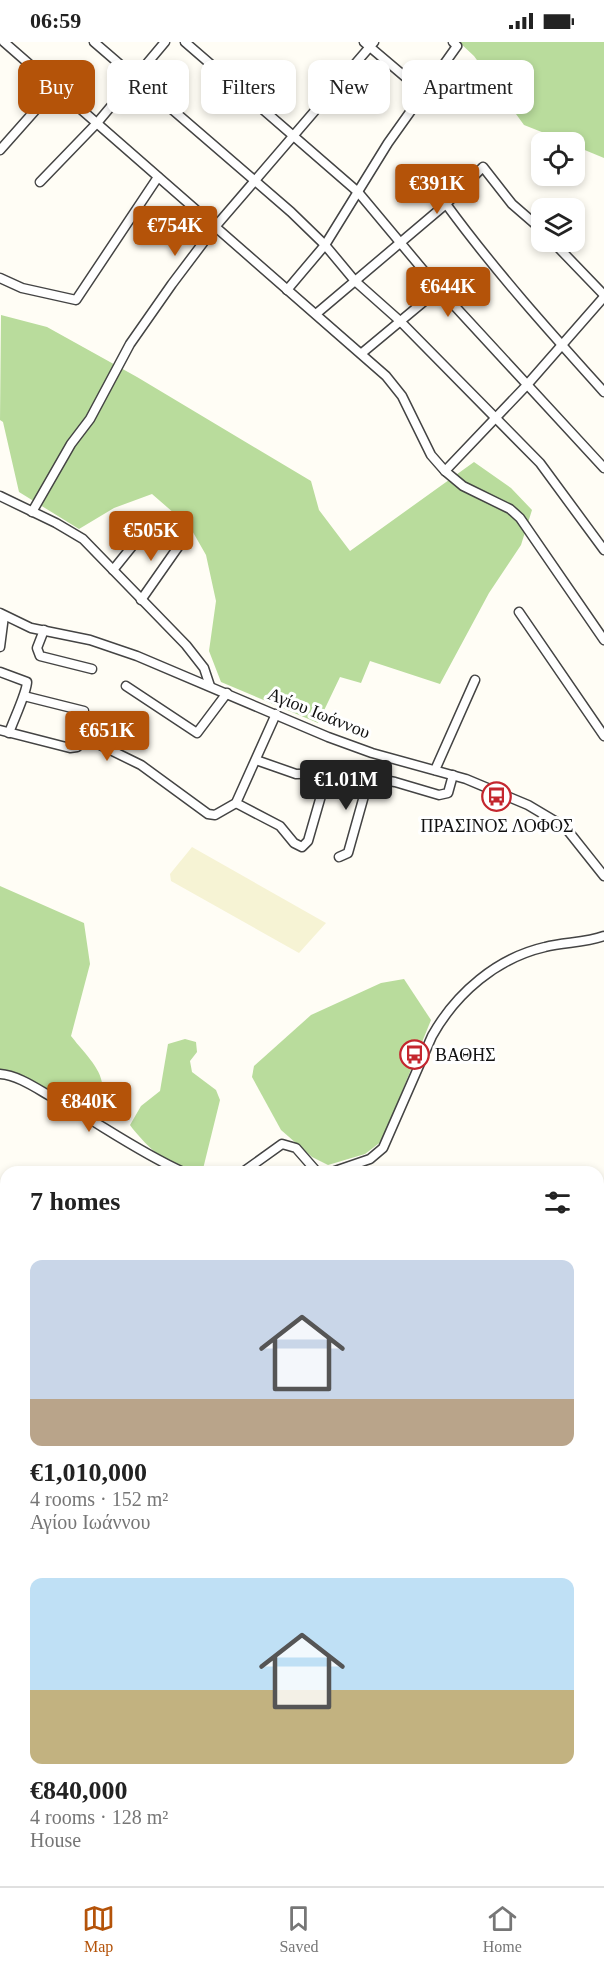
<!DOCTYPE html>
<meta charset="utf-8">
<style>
body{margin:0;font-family:Georgia,serif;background:#f6f6f6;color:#222;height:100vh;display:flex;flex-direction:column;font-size:22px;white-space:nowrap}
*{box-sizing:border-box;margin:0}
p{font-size:20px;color:#767676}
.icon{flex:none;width:33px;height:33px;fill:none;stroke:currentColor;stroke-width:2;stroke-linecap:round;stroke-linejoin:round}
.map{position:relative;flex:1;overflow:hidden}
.panel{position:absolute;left:0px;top:1124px;width:604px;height:722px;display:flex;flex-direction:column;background:#fff;border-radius:18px 18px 0 0;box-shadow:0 3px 9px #0003}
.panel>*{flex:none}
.guide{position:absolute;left:18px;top:18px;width:568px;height:54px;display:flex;gap:12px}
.controls{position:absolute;left:531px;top:90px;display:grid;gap:12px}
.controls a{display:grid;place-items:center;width:54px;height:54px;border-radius:12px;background:#fff;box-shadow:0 3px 9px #0003;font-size:30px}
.price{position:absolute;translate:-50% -51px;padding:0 14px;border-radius:6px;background:#b45309;color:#fff;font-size:20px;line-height:39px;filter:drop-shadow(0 2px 3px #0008)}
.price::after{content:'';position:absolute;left:50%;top:36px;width:18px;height:14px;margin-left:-9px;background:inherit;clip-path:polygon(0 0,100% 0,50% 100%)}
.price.current{background:#222;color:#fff}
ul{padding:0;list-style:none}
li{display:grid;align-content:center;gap:12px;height:318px;padding:0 30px}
li span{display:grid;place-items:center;height:186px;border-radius:12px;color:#555}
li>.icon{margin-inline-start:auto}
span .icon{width:108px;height:108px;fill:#fffc;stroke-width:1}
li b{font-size:26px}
h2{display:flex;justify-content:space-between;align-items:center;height:72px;padding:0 30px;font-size:26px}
.pill{padding:0 21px;border-radius:12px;background:#fff;box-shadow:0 3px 9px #0003;font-size:21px;line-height:54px}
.pill.current{background:#b45309;color:#fff}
.status{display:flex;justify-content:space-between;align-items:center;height:42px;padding:0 30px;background:#fff;direction:ltr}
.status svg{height:16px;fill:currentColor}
.dock{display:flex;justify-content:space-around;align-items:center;height:84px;border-top:2px solid #e0e0e0;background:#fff;font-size:16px;color:#767676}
.dock a{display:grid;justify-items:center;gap:3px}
.dock .current{color:#b45309}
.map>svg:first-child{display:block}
.farmland{fill:#f6f3d4}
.forest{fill:#b9dc9c}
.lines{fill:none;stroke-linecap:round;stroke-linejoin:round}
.minor-casing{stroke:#444;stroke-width:11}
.minor{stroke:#fff;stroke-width:8}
.labels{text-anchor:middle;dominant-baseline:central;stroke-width:6;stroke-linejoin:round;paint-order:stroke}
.street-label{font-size:18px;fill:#111;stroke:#fff}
.poi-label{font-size:18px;fill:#111;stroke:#fff}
</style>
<div class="status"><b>06:59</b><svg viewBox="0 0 49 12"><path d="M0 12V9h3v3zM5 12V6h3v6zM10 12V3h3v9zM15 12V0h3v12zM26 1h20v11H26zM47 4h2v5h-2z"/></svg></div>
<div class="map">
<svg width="604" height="1844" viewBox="0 0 604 1844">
<rect width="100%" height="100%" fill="#fffdf5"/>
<path class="farmland" d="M192,805L326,881L299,911L171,839L170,832Z"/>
<g class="forest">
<path d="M459,0H604V116L575,104L574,100H567L524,83L474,14Z"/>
<path d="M1,273L47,285L137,335L311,439L319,468L350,509L474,420L511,446L532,468L521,503L489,551L440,642L370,619L361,641L340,635L318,681L221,640L209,609L216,559L206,513L190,485L152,452L114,466L79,487L19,450L3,380L0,378Z"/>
<path d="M0,844L84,881L90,922L71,994C92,1021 115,1037 95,1072L11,1029L0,1027Z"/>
<path d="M404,937L431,978L382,1099L365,1112L328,1123L312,1115L281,1088L252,1035L254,1024L311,973L381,941Z"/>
<path d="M185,997L196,1000L197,1010L190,1019L192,1030L216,1048L220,1058L203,1127C178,1137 143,1101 130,1083L141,1064L160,1049L168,1002Z"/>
<path d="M0,1317L6,1327V1512L0,1508Z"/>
<path d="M60,1839H163L166,1844H63Z"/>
</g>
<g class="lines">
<defs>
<g id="minor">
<path d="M4,0L386,334L402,354L431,413L445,429L463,444L510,467L520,476L604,598"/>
<path d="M94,0L291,170L325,203L355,239L400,279L540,421L604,508"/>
<path d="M185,0L358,150L439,247"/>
<path d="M364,0L423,50"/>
<path d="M0,108L55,46"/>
<path d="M40,140L97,81L165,0"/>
<path d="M542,188L512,162L483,125L446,162C495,229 549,289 604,350"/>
<path d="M553,200L604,253"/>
<path d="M0,236L22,246L76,258L158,135"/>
<path d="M287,248L325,203L388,101L457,4L453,0"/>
<path d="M316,272L446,162"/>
<path d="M362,311L439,247L604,426"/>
<path d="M445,429L526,344L604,255"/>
<path d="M0,454L56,481L83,497L186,603L204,626L210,644"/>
<path d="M32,470L71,402L90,377L130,302L172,242L215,185L374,0"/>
<path d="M113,528L142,492"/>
<path d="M141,558L183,498"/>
<path d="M519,570L604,694"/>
<path d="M0,571L31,586L90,598L137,614L328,695L372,711L466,737L528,763L565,785L604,834"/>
<path d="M44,588L37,606L40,614L92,627"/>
<path d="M0,605L4,574"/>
<path d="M0,630L27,640C27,650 13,679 9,691"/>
<path d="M126,644L197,691L227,651"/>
<path d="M24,654L84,669"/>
<path d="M0,688L70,706L77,705L85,698H90L141,723L208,772L215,773L236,761L276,672"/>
<path d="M256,718L296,732L346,731L395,740L439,753L448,751L453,733"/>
<path d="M435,728L475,638"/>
<path d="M236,761L280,784L294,801L302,805L308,799L327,733"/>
<path d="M339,815L348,811L369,736"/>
<path d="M0,1032C17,1033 36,1046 50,1054C95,1078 136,1109 183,1130"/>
<path d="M243,1130L282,1102L296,1106L317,1130"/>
<path d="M332,1130L370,1117L383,1106L432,994C456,951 497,916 545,905C564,900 586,901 604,894"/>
<path d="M598,1275L604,1283"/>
<path d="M598,1448H604"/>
<path d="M0,1459L6,1455"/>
<path d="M0,1484L6,1483"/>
<path d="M598,1489L604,1488"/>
<path d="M598,1514H604"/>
<path d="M0,1537L6,1536"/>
<path d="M598,1548L604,1537"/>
<path d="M0,1589H6"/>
<path d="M598,1595L604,1598"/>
<path d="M0,1614L6,1595"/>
<path d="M0,1639L6,1637"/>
<path d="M0,1734L6,1728"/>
<path d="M0,1816L6,1820"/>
<path d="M31,1839L33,1841"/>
<path d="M265,1839L270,1844"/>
<path d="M396,1839L404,1844"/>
<path d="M495,1839L504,1844"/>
<path d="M548,1839L557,1844"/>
<path d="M514,1844L515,1839"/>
</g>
</defs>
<use href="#minor" class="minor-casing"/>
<use href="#minor" class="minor"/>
</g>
<defs>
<symbol id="bus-ring" viewBox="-11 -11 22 22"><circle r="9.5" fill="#fff" stroke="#c4262e" stroke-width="1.5"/><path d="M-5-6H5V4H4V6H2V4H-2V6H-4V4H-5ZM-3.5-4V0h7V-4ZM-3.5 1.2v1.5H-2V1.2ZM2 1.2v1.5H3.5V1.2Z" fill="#c4262e"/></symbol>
</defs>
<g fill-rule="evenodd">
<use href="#bus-ring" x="480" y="738" width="33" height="33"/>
<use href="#bus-ring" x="398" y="996" width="33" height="33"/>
</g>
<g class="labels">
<g class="street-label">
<text transform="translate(319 671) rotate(22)">Αγίου Ιωάννου</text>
</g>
<g class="poi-label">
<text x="497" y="784">ΠΡΑΣΙΝΟΣ ΛΟΦΟΣ</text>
<text x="435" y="1013" text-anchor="start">ΒΑΘΗΣ</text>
</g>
</g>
</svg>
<div class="controls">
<a><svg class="icon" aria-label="locate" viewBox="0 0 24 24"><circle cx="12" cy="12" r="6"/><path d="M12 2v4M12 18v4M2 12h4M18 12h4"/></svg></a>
<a><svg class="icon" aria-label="layers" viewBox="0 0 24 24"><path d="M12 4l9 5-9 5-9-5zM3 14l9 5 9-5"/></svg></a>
</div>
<b class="price" style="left:437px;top:173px">€391K</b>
<b class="price" style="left:175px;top:215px">€754K</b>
<b class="price" style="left:448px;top:276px">€644K</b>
<b class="price" style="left:151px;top:520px">€505K</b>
<b class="price" style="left:107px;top:720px">€651K</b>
<b class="price current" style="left:346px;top:769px">€1.01M</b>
<b class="price" style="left:89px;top:1091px">€840K</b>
<div class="guide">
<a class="pill current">Buy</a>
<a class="pill">Rent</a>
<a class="pill">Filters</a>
<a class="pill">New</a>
<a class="pill">Apartment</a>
</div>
<section class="panel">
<h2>7 homes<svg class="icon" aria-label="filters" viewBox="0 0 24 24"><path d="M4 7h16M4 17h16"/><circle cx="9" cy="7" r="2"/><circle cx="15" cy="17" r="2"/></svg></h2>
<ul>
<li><span style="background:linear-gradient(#c9d6e8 75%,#b9a48a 0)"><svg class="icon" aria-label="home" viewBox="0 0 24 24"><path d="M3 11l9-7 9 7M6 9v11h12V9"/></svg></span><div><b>€1,010,000</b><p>4 rooms · 152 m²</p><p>Αγίου Ιωάννου</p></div></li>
<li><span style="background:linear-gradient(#bfe0f5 60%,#c2b280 0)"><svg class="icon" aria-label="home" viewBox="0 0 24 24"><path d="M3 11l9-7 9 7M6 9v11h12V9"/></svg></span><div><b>€840,000</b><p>4 rooms · 128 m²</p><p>House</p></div></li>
</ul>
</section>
</div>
<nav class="dock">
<a class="current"><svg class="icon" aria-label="map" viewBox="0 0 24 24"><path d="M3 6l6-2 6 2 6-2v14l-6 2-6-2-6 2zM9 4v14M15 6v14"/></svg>Map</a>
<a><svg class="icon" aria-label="saved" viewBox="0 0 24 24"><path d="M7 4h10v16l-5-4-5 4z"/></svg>Saved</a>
<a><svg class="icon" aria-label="home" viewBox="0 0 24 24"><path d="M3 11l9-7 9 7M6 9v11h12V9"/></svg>Home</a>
</nav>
